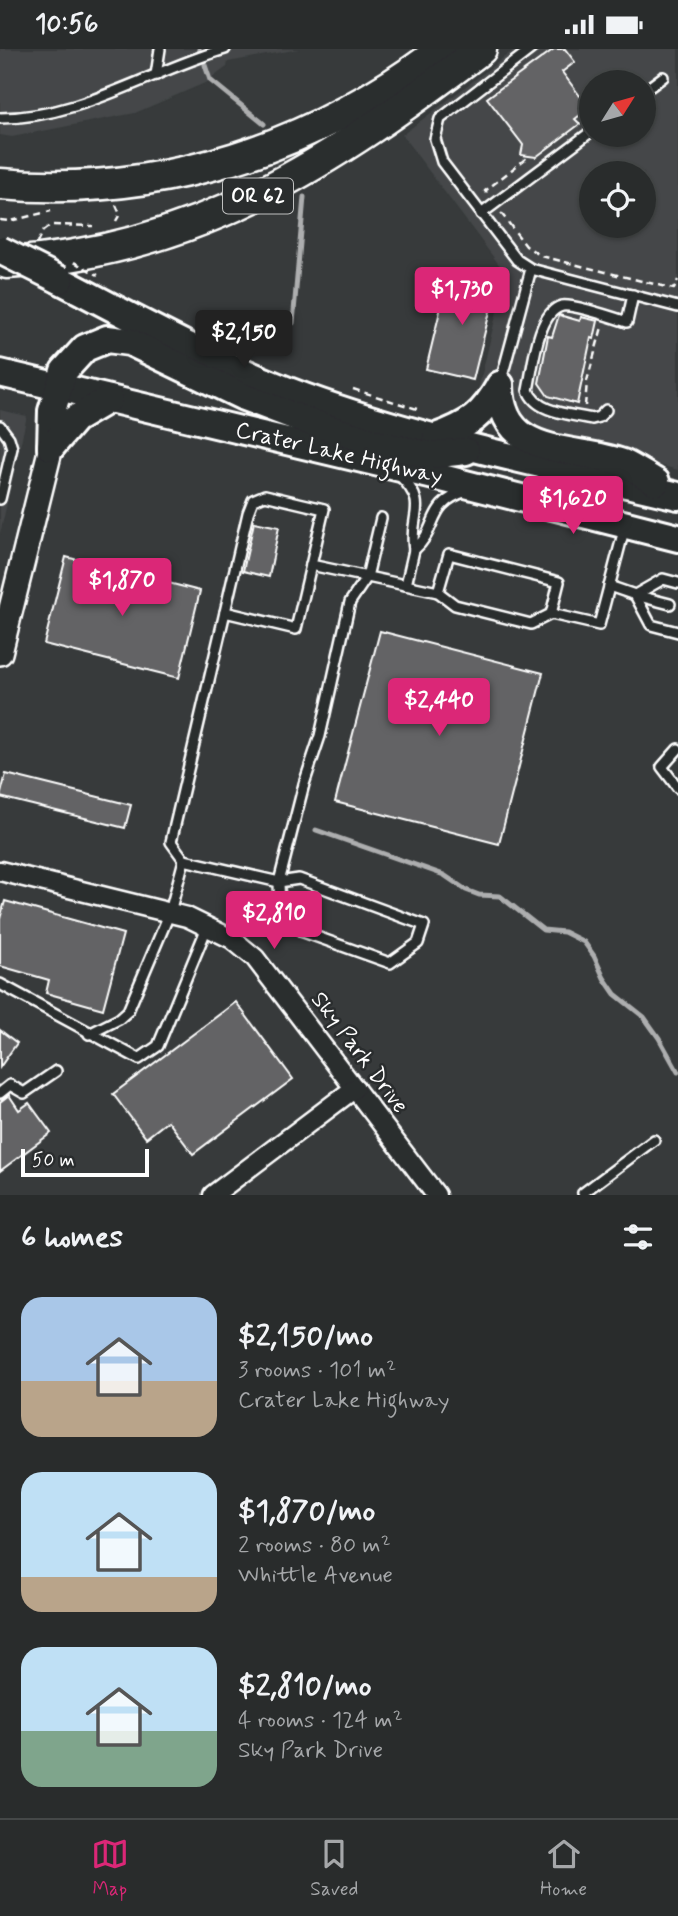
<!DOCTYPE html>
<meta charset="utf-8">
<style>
body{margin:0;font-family:Mynerve,sans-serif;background:#313434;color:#f1f3f6;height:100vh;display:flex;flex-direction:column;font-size:26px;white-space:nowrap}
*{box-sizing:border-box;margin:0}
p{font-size:23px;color:#a5a7a9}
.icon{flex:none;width:38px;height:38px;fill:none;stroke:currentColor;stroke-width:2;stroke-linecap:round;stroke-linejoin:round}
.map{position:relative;height:1146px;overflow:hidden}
.drawer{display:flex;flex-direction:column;background:#292c2c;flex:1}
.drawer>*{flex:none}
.needle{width:46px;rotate:53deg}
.buttons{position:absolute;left:579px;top:21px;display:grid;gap:14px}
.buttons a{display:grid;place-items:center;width:77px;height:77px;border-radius:50%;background:#292c2c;box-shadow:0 2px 5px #0004,0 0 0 2px #454848;font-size:35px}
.scale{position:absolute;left:21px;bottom:18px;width:128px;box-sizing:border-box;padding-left:7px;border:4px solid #fff;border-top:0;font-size:19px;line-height:24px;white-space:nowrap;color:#fff;-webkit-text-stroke:5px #2a2d2e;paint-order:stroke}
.price{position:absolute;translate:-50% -60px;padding:0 16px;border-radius:7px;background:#db2777;color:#fff;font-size:23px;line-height:46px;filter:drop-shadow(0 2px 4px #0008)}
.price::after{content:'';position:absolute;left:50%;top:42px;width:21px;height:16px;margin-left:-10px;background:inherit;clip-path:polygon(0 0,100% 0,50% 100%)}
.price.on{background:#222;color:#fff}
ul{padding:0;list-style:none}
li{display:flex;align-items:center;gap:21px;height:175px;padding:0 21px}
li span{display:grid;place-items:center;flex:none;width:196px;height:140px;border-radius:21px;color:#555}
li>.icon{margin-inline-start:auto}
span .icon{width:84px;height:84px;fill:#fffc;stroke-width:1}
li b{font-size:30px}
h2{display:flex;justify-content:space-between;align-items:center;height:84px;padding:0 21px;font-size:30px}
.status{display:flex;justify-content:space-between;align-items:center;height:49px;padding:0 35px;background:#292c2c;direction:ltr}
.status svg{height:19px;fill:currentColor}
.tabs{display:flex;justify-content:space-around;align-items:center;height:98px;border-top:2px solid #454848;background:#292c2c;font-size:19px;color:#a5a7a9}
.tabs a{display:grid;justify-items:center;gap:4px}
.tabs .on{color:#db2777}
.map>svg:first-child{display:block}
.built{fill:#444748;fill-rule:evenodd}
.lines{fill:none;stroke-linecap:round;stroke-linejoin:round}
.stream{stroke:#adaeaf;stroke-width:5}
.building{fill:#636465;stroke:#fff;stroke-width:2}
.service-casing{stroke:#fff;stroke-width:14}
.minor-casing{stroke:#fff;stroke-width:23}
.tertiary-casing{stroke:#fff;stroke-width:28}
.secondary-casing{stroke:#fff;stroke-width:32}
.trunk-casing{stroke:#fff;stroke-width:35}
.path{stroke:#fff;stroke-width:2.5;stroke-dasharray:7 5;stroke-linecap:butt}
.service{stroke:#2a2d2e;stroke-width:9}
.minor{stroke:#2a2d2e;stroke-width:18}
.tertiary{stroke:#2a2d2e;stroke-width:23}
.secondary{stroke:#2a2d2e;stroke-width:26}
.trunk{stroke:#2a2d2e;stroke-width:30}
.secondary-bridge-casing{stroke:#fff;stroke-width:32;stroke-linecap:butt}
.path-bridge{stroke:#fff;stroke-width:2.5;stroke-dasharray:7 5;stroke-linecap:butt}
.secondary-bridge{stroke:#2a2d2e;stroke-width:26}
.labels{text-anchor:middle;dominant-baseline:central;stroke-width:5;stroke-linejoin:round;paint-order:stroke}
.shield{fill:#2a2d2e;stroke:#bfc0c0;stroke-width:2}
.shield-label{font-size:21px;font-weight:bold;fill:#fff}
.street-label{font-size:23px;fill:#fff;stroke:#2a2d2e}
</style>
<div class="status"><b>10:56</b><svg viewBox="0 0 49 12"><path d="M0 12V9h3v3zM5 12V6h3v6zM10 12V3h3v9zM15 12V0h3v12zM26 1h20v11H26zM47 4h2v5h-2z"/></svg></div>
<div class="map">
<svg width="678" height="1146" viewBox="0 0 678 1146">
<rect width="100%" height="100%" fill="#373a3b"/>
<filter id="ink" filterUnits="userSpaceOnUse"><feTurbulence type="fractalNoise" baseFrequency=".0143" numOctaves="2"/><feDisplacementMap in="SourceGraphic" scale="14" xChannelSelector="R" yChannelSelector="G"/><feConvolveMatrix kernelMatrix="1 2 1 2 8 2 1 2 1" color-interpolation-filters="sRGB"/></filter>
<g filter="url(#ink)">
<g class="built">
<path d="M0,0H299L228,13L227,18L205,34L135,64L12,88L0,86Z"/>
<path d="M515,0H678V421L472,366L506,225L402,86ZM592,33H644V86H592ZM592,124H644V177H592Z"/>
<path d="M0,361L27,367L0,485Z"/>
</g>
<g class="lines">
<g class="stream">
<path d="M199,0V1"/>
<path d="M205,16L210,31L264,75"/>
<path d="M293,274L304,148"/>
<path d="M316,781L444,826L466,841L479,846L500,847L543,881L564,883L584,893L594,907L604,929L615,945L644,968L659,989L678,1023"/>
</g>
</g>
<g class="building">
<path d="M554,0H565L575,13L562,23L589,59L575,70L580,75L536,108L521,106L523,96L487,49Z"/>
<path d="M465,225L497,234L473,331L426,320L447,233L462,237Z"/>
<path d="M559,266L580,272L581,268L598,272L594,290L591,289L577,355L548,347L539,334L548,287L552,288Z"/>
<path d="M254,473L279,478L269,528L243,522Z"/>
<path d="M66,508L200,542L179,629L44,595Z"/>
<path d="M380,582L543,624L499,795L335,753Z"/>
<path d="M6,725L131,756L125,779L0,748Z"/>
<path d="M5,852L123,885L103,960L46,944L49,931L0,917V870Z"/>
<path d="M236,953L293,1030L193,1105L168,1072L146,1089L113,1045Z"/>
<path d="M0,981L17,994L0,1018Z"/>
<path d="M9,1046L19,1061L29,1054L51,1084L0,1122V1053Z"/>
</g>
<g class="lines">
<defs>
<g id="service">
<path d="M156,26L160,0"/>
<path d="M644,42L663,28"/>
<path d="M0,69C81,69 149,22 225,0"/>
<path d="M481,165L592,82"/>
<path d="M531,220L517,211L442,113L435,90L440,70L531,0"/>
<path d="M500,335L531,220L678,258"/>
<path d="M606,361L599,368L592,370C570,365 536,364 528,341C533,319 537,263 562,257C572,255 615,269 627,273L633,246"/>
<path d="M0,377L9,389L12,399L0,450"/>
<path d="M400,427C431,458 408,466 414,501C440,479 425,455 467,442"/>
<path d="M406,536L414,501"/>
<path d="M609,537L635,546L663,530L678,534"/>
<path d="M438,543L449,505L559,533L551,565"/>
<path d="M635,546L651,576L678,583"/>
<path d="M635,546L670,555"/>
<path d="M225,563L248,464L253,451L265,446L324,460L311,516L438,543L455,556L531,575L551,565L599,576L625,477"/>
<path d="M678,700L662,718L678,739"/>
<path d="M184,811L279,833L304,735L320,687L350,553L367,528L381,469"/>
<path d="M299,830L424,876L418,894L390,914L303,883L280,866L279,833Z"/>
<path d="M0,935L139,1010L158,997L208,876"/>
<path d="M89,985L119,970L128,962L170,863L184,811L171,793L225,563L296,580L311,516"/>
<path d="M0,1044L10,1036L24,1044L56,1022"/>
<path d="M584,1146L583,1144L654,1091"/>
</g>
<g id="minor">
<path d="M0,822L187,868L232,890L255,909L436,1146"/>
<path d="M213,1146L355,1039"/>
</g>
<path id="tertiary" d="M0,604L51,398"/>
<g id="secondary">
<path d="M60,231C140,273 219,316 304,348C424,392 553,417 678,447"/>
<path d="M0,324L430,426L678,489"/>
<path d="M500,336C501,410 571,396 623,414C634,419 645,427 656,433"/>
<path d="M436,388C469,376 483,367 500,336"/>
<path d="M51,398L52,362L64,322L85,299L107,290L130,293L244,348L307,372L379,395L430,406L466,402"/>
<path d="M51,398L75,370L109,350"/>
</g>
<g id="trunk">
<path d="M0,135C162,149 314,98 443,0"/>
<path d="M7,214C199,202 333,112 481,0"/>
</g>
</defs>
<use href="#service" class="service-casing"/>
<use href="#minor" class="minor-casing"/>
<use href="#tertiary" class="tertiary-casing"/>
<use href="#secondary" class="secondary-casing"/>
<use href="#trunk" class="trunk-casing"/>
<g class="path">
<path d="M487,144L485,142L529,107"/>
<path d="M116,156L120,165L116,172"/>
<path d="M501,164L526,197L541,207L674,240L678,231"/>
<path d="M0,171L10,172L51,162"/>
<path d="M43,182L51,176L93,177"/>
<path d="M353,340L417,360"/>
<path d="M585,357L587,332L602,278"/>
</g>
<use href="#service" class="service"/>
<use href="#minor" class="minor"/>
<use href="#tertiary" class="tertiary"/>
<use href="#secondary" class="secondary"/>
<use href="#trunk" class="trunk"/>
<defs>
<path id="secondary-bridge" d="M0,201L60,231"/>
</defs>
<use href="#secondary-bridge" class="secondary-bridge-casing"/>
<g class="path-bridge">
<path d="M37,194L43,182"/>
<path d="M74,213L98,226"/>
</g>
<use href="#secondary-bridge" class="secondary-bridge"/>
</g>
</g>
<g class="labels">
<rect class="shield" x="223" y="129.5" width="70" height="35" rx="5"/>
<g class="shield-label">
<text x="258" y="147">OR 62</text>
</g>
<g class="street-label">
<text transform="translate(339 405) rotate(13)">Crater Lake Highway</text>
<text transform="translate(359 1004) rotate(53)">Sky Park Drive</text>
</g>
</g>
</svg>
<div class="buttons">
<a><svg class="needle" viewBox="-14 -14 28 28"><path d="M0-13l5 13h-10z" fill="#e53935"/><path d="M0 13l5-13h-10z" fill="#a5a7a9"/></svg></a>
<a><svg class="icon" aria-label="locate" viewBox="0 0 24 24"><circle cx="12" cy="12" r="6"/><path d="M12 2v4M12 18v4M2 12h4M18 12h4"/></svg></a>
</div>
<div class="scale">50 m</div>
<b class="price" style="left:462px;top:278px">$1,730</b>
<b class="price on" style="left:244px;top:321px">$2,150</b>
<b class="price" style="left:573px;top:487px">$1,620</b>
<b class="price" style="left:122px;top:569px">$1,870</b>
<b class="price" style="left:439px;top:689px">$2,440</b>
<b class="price" style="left:274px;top:902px">$2,810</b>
</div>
<section class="drawer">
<h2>6 homes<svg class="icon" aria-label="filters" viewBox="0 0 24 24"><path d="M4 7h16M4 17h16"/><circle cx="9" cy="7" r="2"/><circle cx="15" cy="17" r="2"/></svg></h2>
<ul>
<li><span style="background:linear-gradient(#a9c7e8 60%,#b9a48a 0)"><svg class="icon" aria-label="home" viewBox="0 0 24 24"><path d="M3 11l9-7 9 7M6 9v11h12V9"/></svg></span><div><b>$2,150/mo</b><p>3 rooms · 101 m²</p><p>Crater Lake Highway</p></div></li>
<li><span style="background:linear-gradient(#bfe0f5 75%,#b9a48a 0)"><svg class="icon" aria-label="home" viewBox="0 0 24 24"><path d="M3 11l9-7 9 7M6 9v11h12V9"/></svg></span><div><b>$1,870/mo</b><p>2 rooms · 80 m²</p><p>Whittle Avenue</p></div></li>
<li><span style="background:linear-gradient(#bfe0f5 60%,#7fa58c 0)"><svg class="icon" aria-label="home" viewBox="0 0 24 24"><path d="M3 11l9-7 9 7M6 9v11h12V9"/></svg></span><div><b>$2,810/mo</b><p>4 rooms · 124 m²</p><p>Sky Park Drive</p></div></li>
</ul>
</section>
<nav class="tabs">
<a class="on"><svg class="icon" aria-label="map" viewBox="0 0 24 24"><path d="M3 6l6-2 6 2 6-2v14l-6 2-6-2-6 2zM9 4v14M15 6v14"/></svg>Map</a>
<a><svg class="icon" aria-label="saved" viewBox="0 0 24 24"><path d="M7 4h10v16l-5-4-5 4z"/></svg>Saved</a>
<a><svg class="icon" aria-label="home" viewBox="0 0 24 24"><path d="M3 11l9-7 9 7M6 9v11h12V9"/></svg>Home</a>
</nav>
